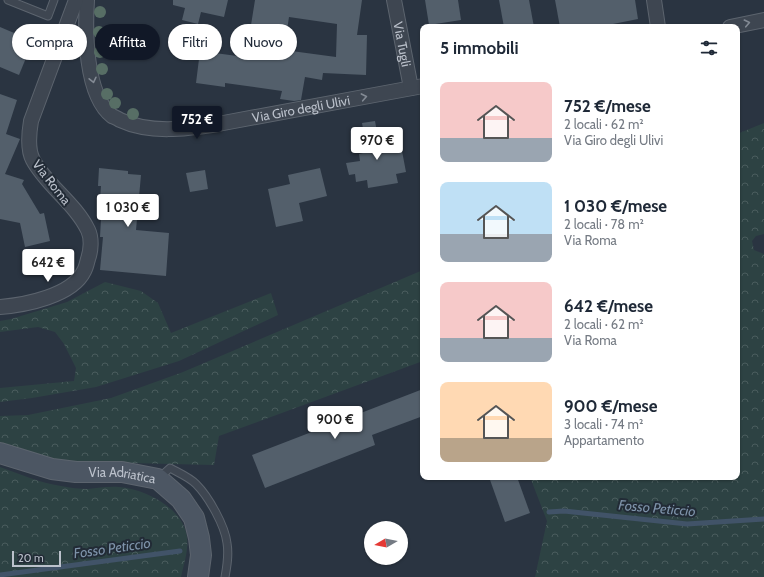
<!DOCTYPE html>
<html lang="it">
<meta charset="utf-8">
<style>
body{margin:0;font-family:Cabin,sans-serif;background:#f2f2f3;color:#1f2937;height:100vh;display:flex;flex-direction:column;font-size:15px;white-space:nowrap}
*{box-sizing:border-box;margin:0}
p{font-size:13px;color:#747a83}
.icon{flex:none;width:22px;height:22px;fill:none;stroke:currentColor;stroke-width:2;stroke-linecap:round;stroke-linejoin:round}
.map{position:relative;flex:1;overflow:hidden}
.panel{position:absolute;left:420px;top:24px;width:320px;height:456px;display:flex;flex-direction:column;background:#fff;border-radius:8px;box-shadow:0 1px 3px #0004}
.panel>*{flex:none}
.hud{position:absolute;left:12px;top:24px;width:348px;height:36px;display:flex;gap:8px}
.needle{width:26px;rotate:260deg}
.buttons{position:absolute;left:364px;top:521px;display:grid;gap:8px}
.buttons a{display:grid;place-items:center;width:44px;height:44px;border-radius:50%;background:#fff;box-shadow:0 1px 3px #0004;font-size:20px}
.scale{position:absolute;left:12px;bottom:10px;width:49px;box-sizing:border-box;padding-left:4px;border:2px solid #bbc1cb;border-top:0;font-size:11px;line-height:14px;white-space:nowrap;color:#bbc1cb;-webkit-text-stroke:3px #222b36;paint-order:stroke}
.price{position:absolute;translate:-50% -34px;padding:0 9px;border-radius:4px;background:#fff;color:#222;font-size:13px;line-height:26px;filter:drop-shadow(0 1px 2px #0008)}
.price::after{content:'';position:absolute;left:50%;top:24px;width:12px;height:9px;margin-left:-6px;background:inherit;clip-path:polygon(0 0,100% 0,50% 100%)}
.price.current{background:#111827;color:#fff}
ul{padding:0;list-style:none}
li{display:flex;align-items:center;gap:12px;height:100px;padding:0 20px}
li span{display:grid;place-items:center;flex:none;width:112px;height:80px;border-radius:8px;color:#555}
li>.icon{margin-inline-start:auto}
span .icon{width:48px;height:48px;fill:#fffc;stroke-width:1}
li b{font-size:17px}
h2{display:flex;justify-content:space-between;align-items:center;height:48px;padding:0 20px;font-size:17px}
.chip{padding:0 14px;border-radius:18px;background:#fff;box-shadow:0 1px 3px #0004;font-size:14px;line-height:36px}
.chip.current{background:#111827;color:#fff}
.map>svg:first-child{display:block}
.forest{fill:url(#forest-crowns)}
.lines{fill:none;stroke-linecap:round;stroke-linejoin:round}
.stream{stroke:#415368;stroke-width:5}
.building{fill:#535f6b;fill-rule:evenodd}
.service-casing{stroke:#5c646e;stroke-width:9}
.minor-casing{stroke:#5c646e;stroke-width:16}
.secondary-casing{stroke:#5c646e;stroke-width:22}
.service{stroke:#3e4651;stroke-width:7}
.minor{stroke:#3e4651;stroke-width:14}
.secondary{stroke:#4c5663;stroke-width:20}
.tree{fill:#576e65}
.oneway{stroke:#838a94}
.labels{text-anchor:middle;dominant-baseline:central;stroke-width:4;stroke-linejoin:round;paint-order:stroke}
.street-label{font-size:13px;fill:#bbc1cb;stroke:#222b36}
.water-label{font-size:14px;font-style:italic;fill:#7e93aa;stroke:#222b36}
</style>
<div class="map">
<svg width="764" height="577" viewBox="0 0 764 577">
<defs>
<pattern id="forest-crowns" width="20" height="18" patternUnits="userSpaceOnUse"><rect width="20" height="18" fill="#2d4243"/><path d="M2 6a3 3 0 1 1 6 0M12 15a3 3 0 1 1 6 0" fill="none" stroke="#4a5c5d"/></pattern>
</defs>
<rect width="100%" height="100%" fill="#2a3441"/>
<g class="forest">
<path d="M764,123V234L756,236L752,241L754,250L764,254V577H535L547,521L530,477H737V134Z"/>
<path d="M423,270V361L219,436L214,465L129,463L67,465L0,445V416L28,415L111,398L183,372Z"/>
<path d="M105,282L141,291L158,303L171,333L271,293L278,315L179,361L96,387L32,398L0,402V388L74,381L76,368L64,344L55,332L38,327L0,332V321L11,319L67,302Z"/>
<path d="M0,467C20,474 40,483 61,486C70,488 80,489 88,489C98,488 109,486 119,487C144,489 179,506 186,532C190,547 184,563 181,577H0Z"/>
</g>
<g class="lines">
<g class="stream">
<path d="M549,512L564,511L687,524L764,519"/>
<path d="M0,575L180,551"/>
</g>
</g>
<g class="building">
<path d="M173,0H228L224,17L201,12L198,24L182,20L185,8L173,5Z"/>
<path d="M255,0H362L357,35H367L366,75L323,73L322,80L305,77L301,100L294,101L280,99L282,91L225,83V87L196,83L200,51L252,58L257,26L251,25ZM289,17L337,24L336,57L284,50Z"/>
<path d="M425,0H458L461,20L429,25Z"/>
<path d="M499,0H529L534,27H504Z"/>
<path d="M555,0H635L638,19L598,27H560Z"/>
<path d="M0,27L33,41L19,75L0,67Z"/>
<path d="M0,94L17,100L6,134L20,139L5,174L24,180L22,184L40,214L44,213L50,241L25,247L20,223L0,219Z"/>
<path d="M375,121L380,148L389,146L391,153L402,151L406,172L396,174L398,183L368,188L367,180L356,182L355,174L349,175L346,163L360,161L359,154L367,152L362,123Z"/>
<path d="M99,168L128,171V174L141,175L136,230L169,233L166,276L100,270L103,237H100L102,200H100L101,186H98Z"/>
<path d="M320,168L327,196L299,203L303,221L276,227L268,189L290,184L288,175Z"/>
<path d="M205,170L208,189L190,192L186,173Z"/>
<path d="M423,389V416L372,435L375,445L265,488L252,455Z"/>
<path d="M489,477H517L530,513L505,522Z"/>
</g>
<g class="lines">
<defs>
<g id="service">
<path d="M8,0L48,16L54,0"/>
<path d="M159,478L170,468C179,473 189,477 196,484C209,497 225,526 227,543C229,555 227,566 225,577"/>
</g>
<g id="minor">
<path id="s1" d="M87,0C85,31 85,95 112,116C114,117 117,118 120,120C150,134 186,129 218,124L423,86"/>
<path id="s2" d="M394,0L411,88"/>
<path d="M654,0L658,27"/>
<path d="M730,27L764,20"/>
<path d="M0,307C25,305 72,296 84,271C86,268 87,263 88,259C91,251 92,238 88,230C75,203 47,186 33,160C27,149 29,133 31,121L76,0"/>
</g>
<g id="secondary">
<path id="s3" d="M0,453L52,469L76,472H122L158,479L181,499L194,518L199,538L201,555L198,577"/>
</g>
</defs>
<use href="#service" class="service-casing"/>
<use href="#minor" class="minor-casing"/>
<use href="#secondary" class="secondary-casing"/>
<use href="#service" class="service"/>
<use href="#minor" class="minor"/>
<use href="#secondary" class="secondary"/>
</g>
<g class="tree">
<circle cx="100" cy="12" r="6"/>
<circle cx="99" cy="32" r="6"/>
<circle cx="100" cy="52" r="6"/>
<circle cx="102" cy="69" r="6"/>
<circle cx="107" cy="94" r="6"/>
<circle cx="115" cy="103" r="6"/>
<circle cx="133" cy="114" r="6"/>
</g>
<defs><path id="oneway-chevron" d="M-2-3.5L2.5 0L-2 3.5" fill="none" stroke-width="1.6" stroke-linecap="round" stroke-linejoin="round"/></defs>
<g class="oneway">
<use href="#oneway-chevron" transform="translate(747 23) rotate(-12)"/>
<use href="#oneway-chevron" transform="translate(93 80) rotate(77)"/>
<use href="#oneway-chevron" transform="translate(364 97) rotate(-11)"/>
</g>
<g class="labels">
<g class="street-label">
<text stroke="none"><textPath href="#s2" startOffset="45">Via Tugli</textPath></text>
<text stroke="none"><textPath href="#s1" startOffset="315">Via Giro degli Ulivi</textPath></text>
<text transform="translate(52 182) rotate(52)">Via Roma</text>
<text stroke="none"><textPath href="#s3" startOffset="125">Via Adriatica</textPath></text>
</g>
<g class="water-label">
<text transform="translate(657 508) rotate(5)">Fosso Peticcio</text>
<text transform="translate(112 548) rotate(-8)">Fosso Peticcio</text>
</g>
</g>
</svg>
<div class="buttons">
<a><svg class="needle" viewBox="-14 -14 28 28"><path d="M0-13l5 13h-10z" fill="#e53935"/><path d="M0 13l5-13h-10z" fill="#747a83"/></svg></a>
</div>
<div class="scale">20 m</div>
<b class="price current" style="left:197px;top:140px">752 €</b>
<b class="price" style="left:377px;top:161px">970 €</b>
<b class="price" style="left:128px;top:228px">1 030 €</b>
<b class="price" style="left:48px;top:283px">642 €</b>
<b class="price" style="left:335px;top:440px">900 €</b>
<div class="hud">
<a class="chip">Compra</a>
<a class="chip current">Affitta</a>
<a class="chip">Filtri</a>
<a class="chip">Nuovo</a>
</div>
<section class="panel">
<h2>5 immobili<svg class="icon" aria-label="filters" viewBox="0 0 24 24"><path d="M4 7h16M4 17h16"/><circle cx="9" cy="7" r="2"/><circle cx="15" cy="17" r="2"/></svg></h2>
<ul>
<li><span style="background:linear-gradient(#f6c9c9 70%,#9aa5b1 0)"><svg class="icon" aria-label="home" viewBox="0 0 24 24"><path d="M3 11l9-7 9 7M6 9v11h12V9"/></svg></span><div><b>752 €/mese</b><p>2 locali · 62 m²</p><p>Via Giro degli Ulivi</p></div></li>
<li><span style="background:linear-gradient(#bfe0f5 65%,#9aa5b1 0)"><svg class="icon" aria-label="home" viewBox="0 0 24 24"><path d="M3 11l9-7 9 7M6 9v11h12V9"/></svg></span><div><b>1 030 €/mese</b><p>2 locali · 78 m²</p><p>Via Roma</p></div></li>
<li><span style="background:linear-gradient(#f6c9c9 70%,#9aa5b1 0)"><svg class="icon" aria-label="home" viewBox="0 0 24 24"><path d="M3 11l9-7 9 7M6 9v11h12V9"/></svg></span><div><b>642 €/mese</b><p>2 locali · 62 m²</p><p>Via Roma</p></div></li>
<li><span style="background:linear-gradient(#ffd9b3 70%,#b9a48a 0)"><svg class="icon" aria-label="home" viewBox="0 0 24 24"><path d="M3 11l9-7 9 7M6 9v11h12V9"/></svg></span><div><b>900 €/mese</b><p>3 locali · 74 m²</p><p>Appartamento</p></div></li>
</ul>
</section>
</div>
